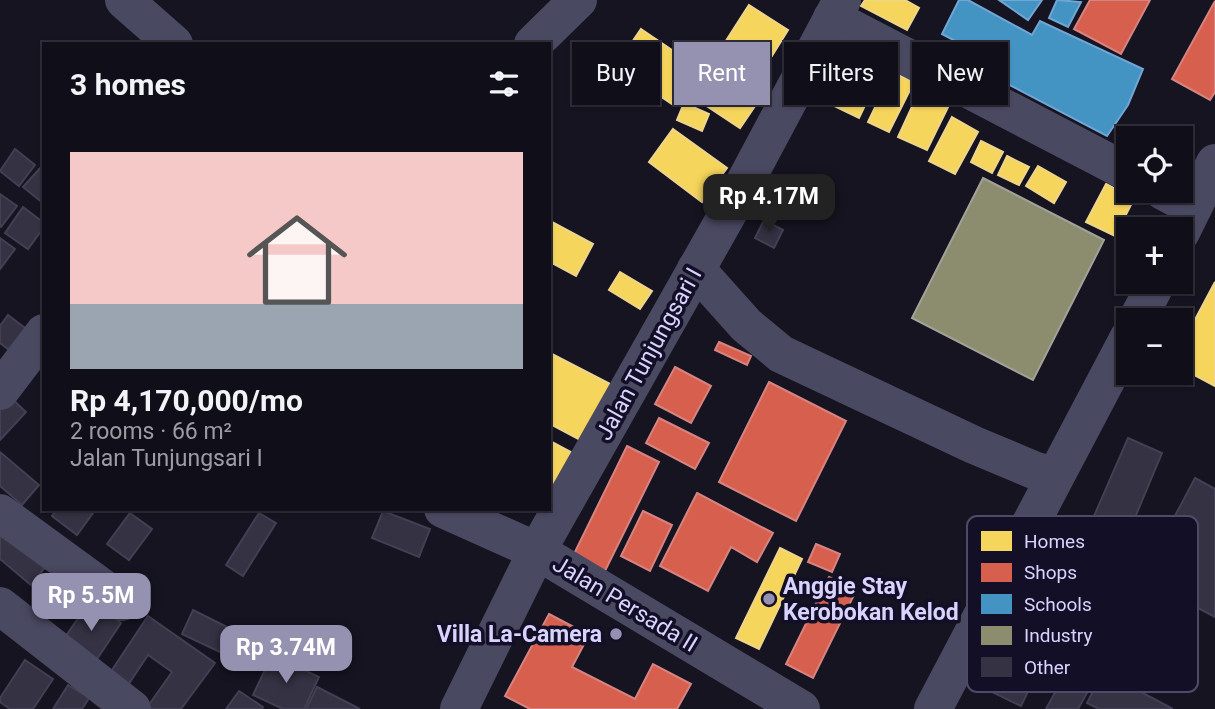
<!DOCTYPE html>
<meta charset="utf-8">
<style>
body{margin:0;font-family:Roboto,sans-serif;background:#191822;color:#f1f3f6;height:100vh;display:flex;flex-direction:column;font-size:26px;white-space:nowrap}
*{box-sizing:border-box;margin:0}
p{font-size:23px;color:#9c9ca2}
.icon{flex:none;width:38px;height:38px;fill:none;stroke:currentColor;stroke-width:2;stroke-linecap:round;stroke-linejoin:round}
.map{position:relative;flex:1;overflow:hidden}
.side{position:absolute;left:42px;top:42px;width:509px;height:469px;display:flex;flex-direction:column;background:#100f19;border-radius:0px;box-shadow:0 2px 5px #0004,0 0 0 2px #302f38}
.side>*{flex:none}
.top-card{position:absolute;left:572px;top:42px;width:537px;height:63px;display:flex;gap:14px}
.fabs{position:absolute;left:1116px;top:126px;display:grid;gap:14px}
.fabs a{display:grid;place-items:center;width:77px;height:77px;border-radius:0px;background:#100f19;box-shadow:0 2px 5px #0004,0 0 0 2px #302f38;font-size:35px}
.price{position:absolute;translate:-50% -60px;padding:0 16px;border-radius:14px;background:#9591b1;color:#fff;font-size:23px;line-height:46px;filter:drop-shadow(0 2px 4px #0008)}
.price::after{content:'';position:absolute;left:50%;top:42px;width:21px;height:16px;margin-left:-10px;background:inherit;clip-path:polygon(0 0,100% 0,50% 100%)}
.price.selected{background:#222;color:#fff}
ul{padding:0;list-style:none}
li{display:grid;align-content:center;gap:14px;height:371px;padding:0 28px}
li+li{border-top:2px solid #302f38}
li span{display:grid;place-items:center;height:217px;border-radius:0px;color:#555}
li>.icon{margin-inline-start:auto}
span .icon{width:126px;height:126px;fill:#fffc;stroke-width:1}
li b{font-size:30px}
h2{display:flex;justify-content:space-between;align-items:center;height:84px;padding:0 28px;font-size:30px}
.pill{padding:0 24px;border-radius:0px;background:#100f19;box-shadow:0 2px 5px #0004,0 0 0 2px #302f38;font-size:24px;line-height:63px}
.pill.selected{background:#9591b1;color:#fff}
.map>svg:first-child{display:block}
.homes{fill:#f6d55c;stroke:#edd58d;stroke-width:2}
.shops{fill:#d6604d;stroke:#d78382;stroke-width:2}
.schools{fill:#4393c3;stroke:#70a6d5;stroke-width:2}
.industry{fill:#8c8c6e;stroke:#a3a29a;stroke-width:2}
.building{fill:#343243;stroke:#433f54;stroke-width:2}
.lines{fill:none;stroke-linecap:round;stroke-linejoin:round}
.minor{stroke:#4a4962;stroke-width:38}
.poi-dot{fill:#9591b1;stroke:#130f26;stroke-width:2.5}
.labels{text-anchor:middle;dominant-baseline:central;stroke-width:7;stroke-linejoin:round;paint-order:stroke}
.street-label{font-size:23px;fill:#d9d4ff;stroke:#130f26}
.poi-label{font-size:23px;font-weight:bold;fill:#d9d4ff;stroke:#130f26;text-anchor:start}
.key{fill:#130f26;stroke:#4e4a67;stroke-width:2}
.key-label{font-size:19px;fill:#d9d4ff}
</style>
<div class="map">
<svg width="1215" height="709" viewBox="0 0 1215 709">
<rect width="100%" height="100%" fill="#161421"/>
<g class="homes">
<path d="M865,0H905L919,8L907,30L861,6Z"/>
<path d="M749,5L788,30L755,83L715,58Z"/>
<path d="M641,29L697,67L672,104L616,66Z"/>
<path d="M853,48L885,64L859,118L826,102Z"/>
<path d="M704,72L755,106L740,128L690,95Z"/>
<path d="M892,72L914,82L889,132L868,122Z"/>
<path d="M922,85L952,99L927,150L898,137Z"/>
<path d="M684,103L709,114L702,131L677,120Z"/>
<path d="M952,117L978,132L955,174L929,161Z"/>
<path d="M673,129L727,168L702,202L649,162Z"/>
<path d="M981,141L1003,152L992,173L971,162Z"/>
<path d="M1007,156L1029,167L1019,185L998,175Z"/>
<path d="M1038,166L1066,182L1054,203L1026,186Z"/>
<path d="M1106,184L1134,199L1115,236L1086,222Z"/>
<path d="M550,221L593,244L576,276L550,262Z"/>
<path d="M620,272L652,291L640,309L609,290Z"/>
<path d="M1215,282V386L1181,368V346Z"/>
<path d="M550,353L612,385L582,441L550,424Z"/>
<path d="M550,441L578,456L562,488L550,482Z"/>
<path d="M780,548L802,559L759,649L736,638Z"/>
</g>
<g class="shops">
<path d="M1090,0H1150L1121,54L1074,29Z"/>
<path d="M1215,1V92L1210,100L1172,79Z"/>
<path d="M719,342L751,356L747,365L715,350Z"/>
<path d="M675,367L711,386L691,423L655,404Z"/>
<path d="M769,382L846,421L796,521L719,482Z"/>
<path d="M659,418L709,443L695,469L646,443Z"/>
<path d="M627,446L659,462L602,577L570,562Z"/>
<path d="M697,493L773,533L757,562L731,547L708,591L660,566Z"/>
<path d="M643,511L672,525L650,571L621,556Z"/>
<path d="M816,544L840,554L832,572L808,562Z"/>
<path d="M829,577L856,591L813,678L786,664Z"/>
<path d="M549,614L589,635L572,667L635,699L653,664L691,684L677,709H530L505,696Z"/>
</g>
<g class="schools">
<path d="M959,0H968L1032,35L1040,21L1143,69L1128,105L1107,136L956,57L961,44L942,34Z"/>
<path d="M999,0H1042L1028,20Z"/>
<path d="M1057,0L1081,2L1068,27L1049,18Z"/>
</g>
<path class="industry" d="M983,178L1104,240L1033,380L912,318Z"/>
<g class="building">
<path d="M15,149L35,165L19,186L0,171Z"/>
<path d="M42,166L44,167V204L23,187Z"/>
<path d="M0,194L17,206L1,227L0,226Z"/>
<path d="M23,207L44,223V227L28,249L5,233Z"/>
<path d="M764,220L783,230L774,248L755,238Z"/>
<path d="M0,238L15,249L0,269Z"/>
<path d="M8,315L29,331L13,353L0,343V326Z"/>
<path d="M10,397L26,412L0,440V408Z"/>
<path d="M1128,438L1162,453L1126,539L1091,523Z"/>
<path d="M0,452L39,485L22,505L0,486Z"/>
<path d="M1195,478L1215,489V617L1142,578Z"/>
<path d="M57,509H88L93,513L77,535L52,516Z"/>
<path d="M383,511L430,529L419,557L372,538Z"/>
<path d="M130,513L152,529L129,560L107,544Z"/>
<path d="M259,513L276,523L243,576L226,565Z"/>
<path d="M0,521L50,561L31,585L0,559Z"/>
<path d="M90,601L121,623L93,665L61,643Z"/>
<path d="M193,610L237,632L226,655L182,634Z"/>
<path d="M1016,615L1056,634L1021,706L982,687Z"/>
<path d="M148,616L215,663L181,709H152L148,706L172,672L148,655L124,691L106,679Z"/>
<path d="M1077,652L1102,666L1078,709H1046Z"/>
<path d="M272,655L319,677L304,709H283L253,695Z"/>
<path d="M25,660L53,679L33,709H10L0,702V698Z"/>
<path d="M1103,672L1173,709H1099L1087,703Z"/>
<path d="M68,685L89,698L82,709H53Z"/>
<path d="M317,687L360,709H306Z"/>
<path d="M239,691L263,707L262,709H226Z"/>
</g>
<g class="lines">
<g class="minor">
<path d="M124,0L174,44"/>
<path d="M832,18L1129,173"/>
<path d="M533,44L578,0"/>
<path d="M1163,191L1193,207"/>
<path d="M1181,232L1215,163"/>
<path d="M696,269L746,325L781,354L974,445L1036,471L1055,475"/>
<path d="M1137,320L1157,282"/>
<path d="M0,391L44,333"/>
<path d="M443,509L537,551L801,709"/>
<path d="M0,513L122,602"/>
<path d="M0,606L132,709"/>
<path d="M459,709L537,551L736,199L842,0"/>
<path d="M933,709L1129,337"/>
</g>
</g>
<g class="poi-dot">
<circle cx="769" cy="599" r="7"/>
<circle cx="616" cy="634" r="7"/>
</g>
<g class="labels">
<g class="street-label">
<text transform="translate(649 354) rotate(-61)">Jalan Tunjungsari I</text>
<text transform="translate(625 604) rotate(31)">Jalan Persada II</text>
</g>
<g class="poi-label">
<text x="783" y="586">Anggie Stay<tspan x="783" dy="26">Kerobokan Kelod</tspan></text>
<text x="602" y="634" text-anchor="end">Villa La-Camera</text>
</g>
</g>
<rect x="967" y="516" width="231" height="176" rx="10" class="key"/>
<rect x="981" y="531" width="31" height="20" fill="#f6d55c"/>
<rect x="981" y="563" width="31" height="19" fill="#d6604d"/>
<rect x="981" y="594" width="31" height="20" fill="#4393c3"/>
<rect x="981" y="626" width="31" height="19" fill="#8c8c6e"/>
<rect x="981" y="657" width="31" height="20" fill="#343243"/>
<g class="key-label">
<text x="1024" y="548">Homes</text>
<text x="1024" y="579">Shops</text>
<text x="1024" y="611">Schools</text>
<text x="1024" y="642">Industry</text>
<text x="1024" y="674">Other</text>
</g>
</svg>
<div class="fabs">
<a><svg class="icon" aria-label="locate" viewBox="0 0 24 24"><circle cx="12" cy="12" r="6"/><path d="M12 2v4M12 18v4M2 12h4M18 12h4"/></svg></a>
<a>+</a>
<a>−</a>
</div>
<b class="price selected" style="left:769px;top:234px">Rp 4.17M</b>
<b class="price" style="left:91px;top:633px">Rp 5.5M</b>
<b class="price" style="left:286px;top:685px">Rp 3.74M</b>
<div class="top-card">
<a class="pill">Buy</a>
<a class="pill selected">Rent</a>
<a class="pill">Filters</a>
<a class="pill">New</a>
</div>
<section class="side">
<h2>3 homes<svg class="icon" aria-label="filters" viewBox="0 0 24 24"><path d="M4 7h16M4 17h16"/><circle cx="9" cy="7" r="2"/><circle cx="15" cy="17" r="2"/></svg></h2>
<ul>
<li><span style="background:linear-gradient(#f6c9c9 70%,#9aa5b1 0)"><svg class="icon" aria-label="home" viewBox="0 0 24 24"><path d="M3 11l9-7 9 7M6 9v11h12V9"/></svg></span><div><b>Rp 4,170,000/mo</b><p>2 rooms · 66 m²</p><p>Jalan Tunjungsari I</p></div></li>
</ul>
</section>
</div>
